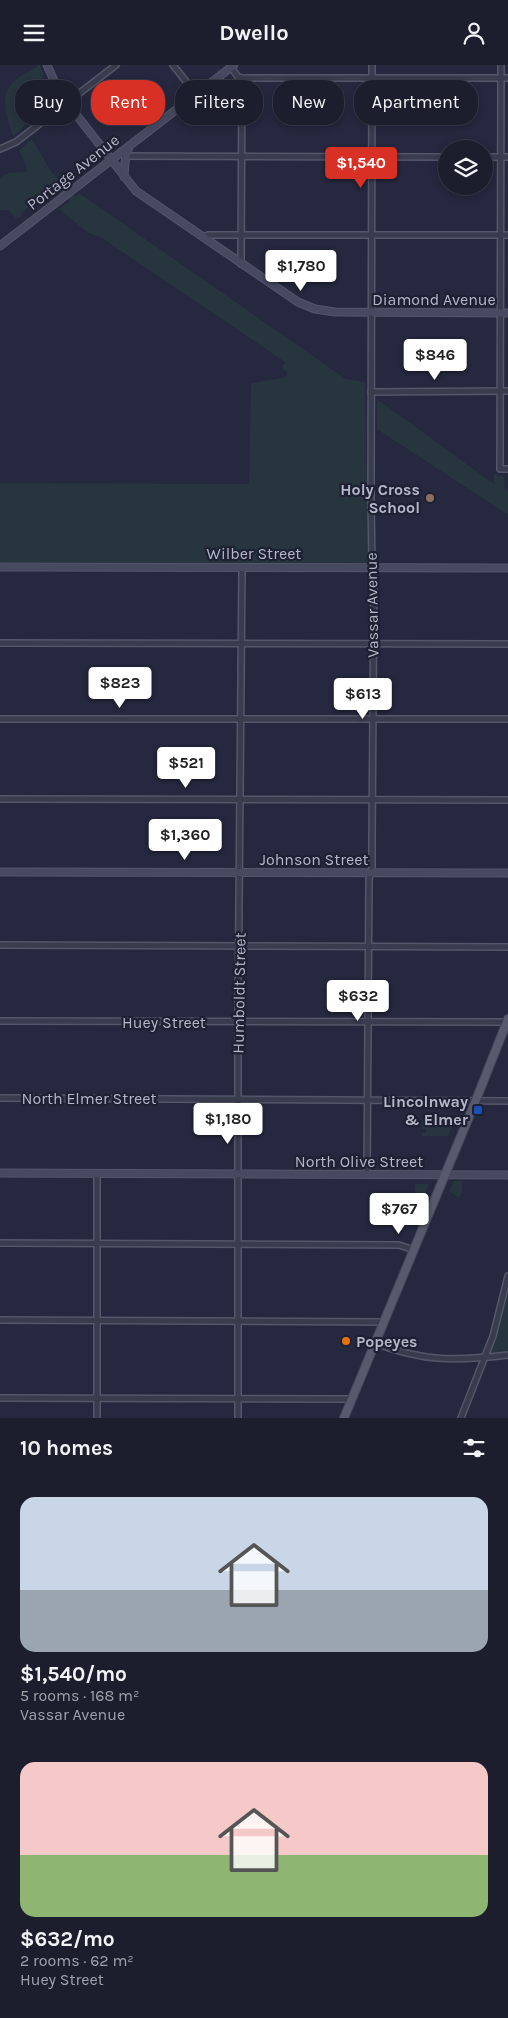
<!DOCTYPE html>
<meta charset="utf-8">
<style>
body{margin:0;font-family:Karla,sans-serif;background:#292b3a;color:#f1f3f6;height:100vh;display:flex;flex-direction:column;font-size:19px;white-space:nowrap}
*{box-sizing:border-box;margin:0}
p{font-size:16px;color:#a0a2aa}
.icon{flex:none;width:28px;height:28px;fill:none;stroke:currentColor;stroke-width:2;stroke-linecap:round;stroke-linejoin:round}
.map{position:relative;height:1353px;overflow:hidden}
.panel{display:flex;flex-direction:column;background:#1c1e2e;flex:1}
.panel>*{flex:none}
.banner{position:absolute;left:15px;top:15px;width:479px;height:45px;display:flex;gap:10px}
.fabs{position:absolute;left:438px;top:75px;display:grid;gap:10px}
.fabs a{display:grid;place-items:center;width:55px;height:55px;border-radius:50%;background:#1c1e2e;box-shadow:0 2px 8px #0003,0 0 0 1px #3a3c4a;font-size:25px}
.price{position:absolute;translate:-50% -42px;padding:0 11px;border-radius:5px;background:#fff;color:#222;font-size:16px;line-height:32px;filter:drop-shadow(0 1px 2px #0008)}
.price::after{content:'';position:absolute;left:50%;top:30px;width:15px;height:11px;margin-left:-8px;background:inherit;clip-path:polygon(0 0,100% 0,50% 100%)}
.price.selected{background:#d93025;color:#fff}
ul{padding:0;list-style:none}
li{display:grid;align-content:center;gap:10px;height:265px;padding:0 20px}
li span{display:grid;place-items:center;height:155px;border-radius:15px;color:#555}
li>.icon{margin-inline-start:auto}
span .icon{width:90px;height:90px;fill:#fffc;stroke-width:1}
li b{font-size:21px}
h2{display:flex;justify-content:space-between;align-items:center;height:60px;padding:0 20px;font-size:21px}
.chip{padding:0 18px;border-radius:20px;background:#1c1e2e;box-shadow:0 2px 8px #0003,0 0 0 1px #3a3c4a;font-size:18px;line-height:45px}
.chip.selected{background:#d93025;color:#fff}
header{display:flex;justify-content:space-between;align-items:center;height:65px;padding:0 20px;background:#1c1e2e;font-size:22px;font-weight:700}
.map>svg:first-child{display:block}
.green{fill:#27353f}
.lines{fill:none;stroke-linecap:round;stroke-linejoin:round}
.street-casing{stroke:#545669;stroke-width:8}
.secondary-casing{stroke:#545669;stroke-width:9}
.primary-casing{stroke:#424457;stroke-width:10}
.street{stroke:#393b4e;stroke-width:5}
.secondary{stroke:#474961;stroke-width:7}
.primary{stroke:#575a6e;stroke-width:8}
.education-dot{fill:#8d6e63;stroke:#1e2033;stroke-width:2}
.transit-dot{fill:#1a4fb4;stroke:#1e2033;stroke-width:2}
.food-dot{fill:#e8710a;stroke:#1e2033;stroke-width:2}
.labels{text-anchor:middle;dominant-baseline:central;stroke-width:4.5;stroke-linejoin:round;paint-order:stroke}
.street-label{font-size:16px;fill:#b5b7c9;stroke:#1e2033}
.poi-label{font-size:16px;font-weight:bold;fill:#b5b7c9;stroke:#1e2033;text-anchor:end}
</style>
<header><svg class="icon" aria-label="menu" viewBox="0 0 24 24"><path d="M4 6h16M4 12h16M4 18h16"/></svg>Dwello<svg class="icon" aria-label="person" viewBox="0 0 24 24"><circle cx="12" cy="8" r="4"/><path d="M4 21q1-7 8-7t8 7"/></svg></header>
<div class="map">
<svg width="508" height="1353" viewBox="0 0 508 1353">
<rect width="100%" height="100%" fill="#25283e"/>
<g class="green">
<path d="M37,0H40L44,12L20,27C16,37 23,51 25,61L13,71C0,33 0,19 36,3Z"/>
<path d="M32,74L52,108L66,120L63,124L76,131L79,128L346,314L365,317L368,498L0,497V418L249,419L251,318L287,312V307L282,302L285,297L102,173L87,167L59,144L70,136L58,128L52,132L45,127C38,137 23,143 20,152L16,153L8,145H0V113C8,105 18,109 28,106L19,85Z"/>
<path d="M377,334L494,419V408L497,410L504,411L505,424L508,426V450L377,364Z"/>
<path d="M422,1055H455L448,1071H422V1068H426V1064H422Z"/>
<path d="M454,1116H462V1126L459,1133L449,1126Z"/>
<path d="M415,1119H429L416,1150L415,1149Z"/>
<path d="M508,1217V1288L493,1290L490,1286Z"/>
</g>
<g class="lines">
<defs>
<g id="street">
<path d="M173,0L196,29"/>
<path d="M501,0L500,404H508"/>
<path d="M231,2L238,12L242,13H508"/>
<path d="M0,84L16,77L116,0"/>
<path d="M124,91L446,92"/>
<path d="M484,92H508"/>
<path d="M202,172L208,170H508"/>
<path d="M241,199L242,13"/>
<path d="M371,327L508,326"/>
<path d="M0,578L508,579"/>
<path d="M0,654H508"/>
<path d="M0,734L508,735"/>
<path d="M0,880L508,882"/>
<path d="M0,956L508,957"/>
<path d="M0,1033L508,1036"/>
<path d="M97,1109V1353"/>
<path d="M367,1109L369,814L372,803V772L374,510L372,497L371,437L372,0"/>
<path d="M0,1178L399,1180L414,1185"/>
<path d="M0,1255L383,1257"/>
<path d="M375,1278C424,1297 456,1296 508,1290"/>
<path d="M0,1333L351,1334"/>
<path d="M238,1353V952L242,502"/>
<path d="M461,1353L493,1271L508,1211"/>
</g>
<g id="secondary">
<path d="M47,0L60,29L136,126L298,237L315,244L335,247L508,248"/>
<path d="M124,112L125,97L129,81"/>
<path d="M0,181L234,0"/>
<path d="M0,502L508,503"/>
<path d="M0,807L508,808"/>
<path d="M0,1108L508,1110"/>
</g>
<path id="primary" d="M344,1353L476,1035L508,954"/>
</defs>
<use href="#street" class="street-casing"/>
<use href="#secondary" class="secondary-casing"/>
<use href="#primary" class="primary-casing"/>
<use href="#street" class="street"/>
<use href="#secondary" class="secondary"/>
<use href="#primary" class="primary"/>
</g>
<circle class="education-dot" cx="430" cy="433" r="5"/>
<rect class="transit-dot" x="473" y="1040" width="10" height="10" rx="2.5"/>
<circle class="food-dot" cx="346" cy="1276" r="5"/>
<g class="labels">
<g class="street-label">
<text transform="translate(73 107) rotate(-38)">Portage Avenue</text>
<text x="434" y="234">Diamond Avenue</text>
<text x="254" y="488">Wilber Street</text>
<text transform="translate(372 540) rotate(-91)">Vassar Avenue</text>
<text x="314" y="794">Johnson Street</text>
<text transform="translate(239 928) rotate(-89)">Humboldt Street</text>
<text x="164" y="957">Huey Street</text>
<text x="89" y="1033">North Elmer Street</text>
<text x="359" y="1096">North Olive Street</text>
</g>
<g class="poi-label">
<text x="420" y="424">Holy Cross<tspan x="420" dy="18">School</tspan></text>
<text x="468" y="1036">Lincolnway<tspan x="468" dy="18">&amp; Elmer</tspan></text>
<text x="356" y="1276" text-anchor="start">Popeyes</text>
</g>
</g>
</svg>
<div class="fabs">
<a><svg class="icon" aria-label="layers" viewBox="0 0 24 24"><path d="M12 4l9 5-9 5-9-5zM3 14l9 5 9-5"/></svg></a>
</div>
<b class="price selected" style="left:361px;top:124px">$1,540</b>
<b class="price" style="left:301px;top:227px">$1,780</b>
<b class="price" style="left:435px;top:316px">$846</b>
<b class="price" style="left:120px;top:644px">$823</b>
<b class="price" style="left:363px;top:655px">$613</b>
<b class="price" style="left:186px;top:724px">$521</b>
<b class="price" style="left:185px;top:796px">$1,360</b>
<b class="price" style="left:358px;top:957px">$632</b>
<b class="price" style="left:228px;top:1080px">$1,180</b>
<b class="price" style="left:399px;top:1170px">$767</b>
<div class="banner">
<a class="chip">Buy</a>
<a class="chip selected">Rent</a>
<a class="chip">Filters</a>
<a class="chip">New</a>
<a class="chip">Apartment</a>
</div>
</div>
<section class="panel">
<h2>10 homes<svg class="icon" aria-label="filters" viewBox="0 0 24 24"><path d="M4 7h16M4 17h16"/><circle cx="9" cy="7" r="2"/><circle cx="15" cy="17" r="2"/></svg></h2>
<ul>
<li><span style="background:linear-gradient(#c9d6e8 60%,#9aa5b1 0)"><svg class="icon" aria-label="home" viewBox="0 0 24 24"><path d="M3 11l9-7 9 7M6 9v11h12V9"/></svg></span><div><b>$1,540/mo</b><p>5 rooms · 168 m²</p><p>Vassar Avenue</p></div></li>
<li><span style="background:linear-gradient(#f6c9c9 60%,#8fb573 0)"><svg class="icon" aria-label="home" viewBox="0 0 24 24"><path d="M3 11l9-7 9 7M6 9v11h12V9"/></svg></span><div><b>$632/mo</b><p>2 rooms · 62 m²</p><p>Huey Street</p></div></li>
</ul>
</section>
